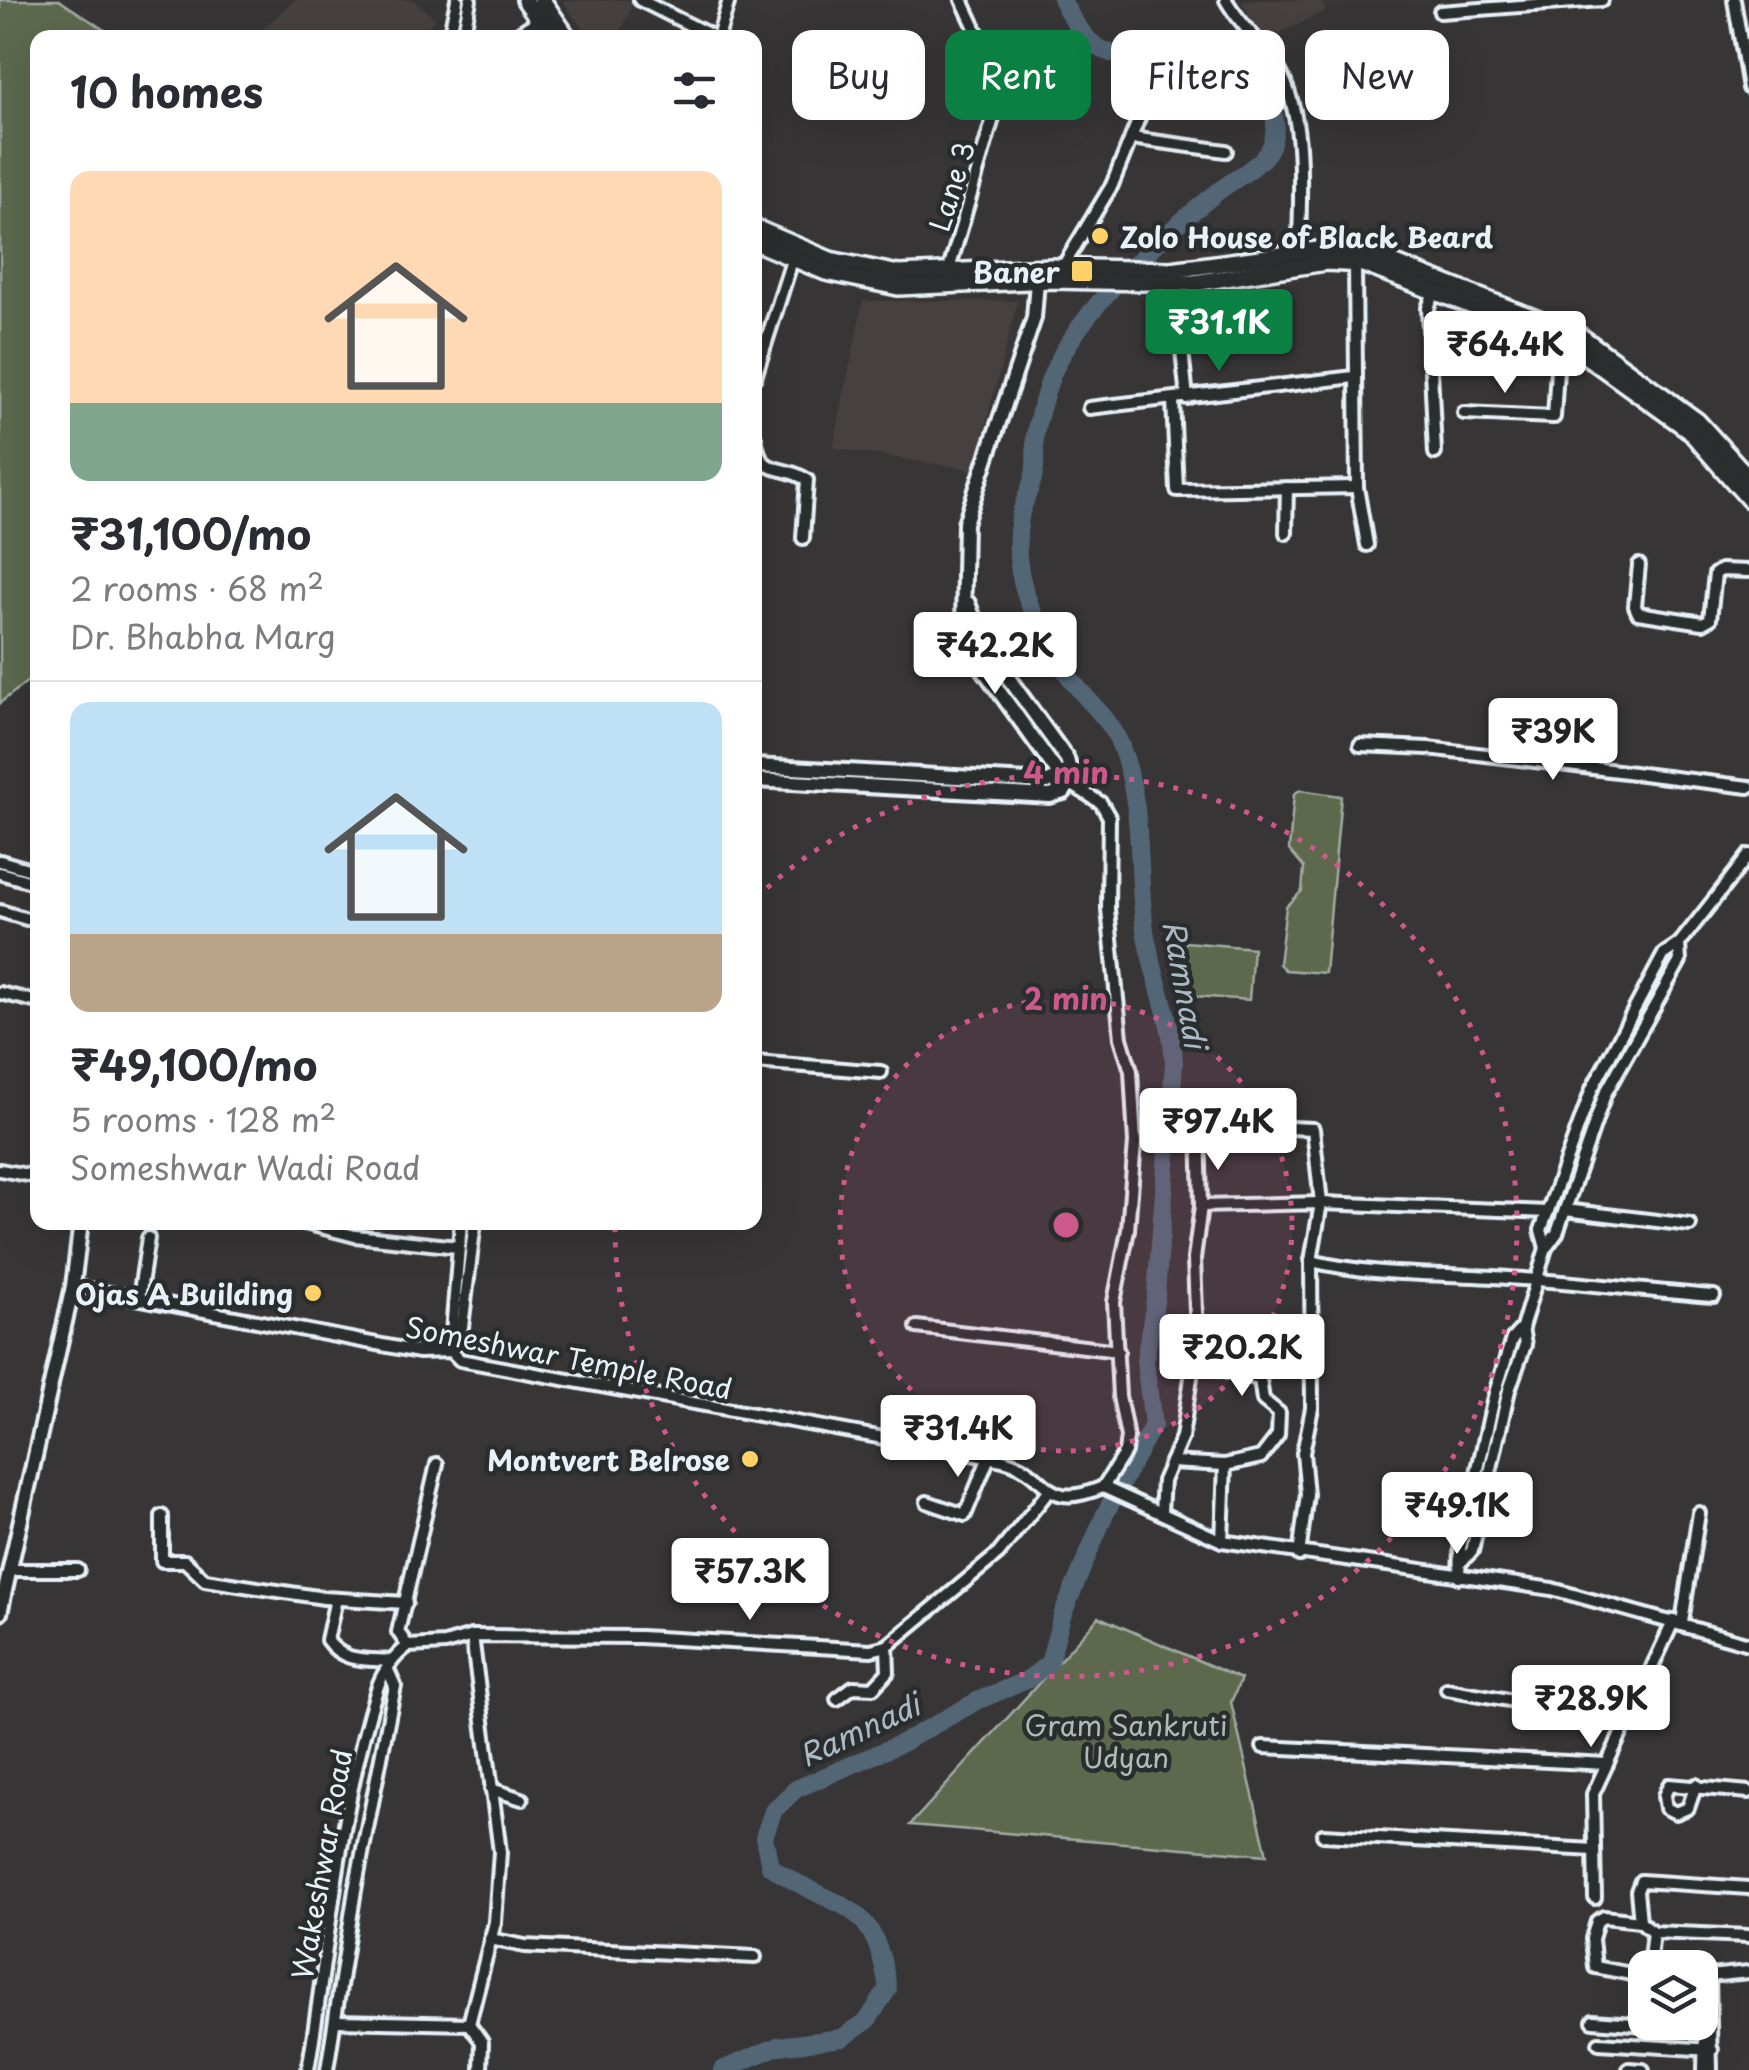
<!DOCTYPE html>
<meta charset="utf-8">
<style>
body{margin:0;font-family:"Playpen Sans",sans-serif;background:#f7f7f7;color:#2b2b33;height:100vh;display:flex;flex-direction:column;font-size:38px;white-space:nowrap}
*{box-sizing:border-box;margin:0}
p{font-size:32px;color:#7c7c81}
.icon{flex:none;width:55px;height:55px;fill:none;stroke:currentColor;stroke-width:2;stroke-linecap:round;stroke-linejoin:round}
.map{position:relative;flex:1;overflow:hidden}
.side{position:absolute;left:30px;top:30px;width:732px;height:1200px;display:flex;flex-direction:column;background:#fff;border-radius:20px;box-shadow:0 10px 40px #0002}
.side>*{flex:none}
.banner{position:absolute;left:792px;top:30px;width:805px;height:90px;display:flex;gap:20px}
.fabs{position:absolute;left:1628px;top:1950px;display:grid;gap:20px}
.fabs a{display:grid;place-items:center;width:90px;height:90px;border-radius:20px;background:#fff;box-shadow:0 10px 40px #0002;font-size:50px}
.price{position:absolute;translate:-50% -85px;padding:0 22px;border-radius:10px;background:#fff;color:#222;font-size:32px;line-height:65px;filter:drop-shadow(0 2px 5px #0008)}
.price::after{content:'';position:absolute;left:50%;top:60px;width:30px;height:22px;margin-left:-15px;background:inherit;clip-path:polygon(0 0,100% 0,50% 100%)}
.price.current{background:#0b8043;color:#fff}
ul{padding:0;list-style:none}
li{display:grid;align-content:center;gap:20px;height:530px;padding:0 40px}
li+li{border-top:2px solid #e1e1e2}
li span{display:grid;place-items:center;height:310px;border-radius:20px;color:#555}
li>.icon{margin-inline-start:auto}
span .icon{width:180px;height:180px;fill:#fffc;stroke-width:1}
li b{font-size:42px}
h2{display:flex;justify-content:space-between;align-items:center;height:120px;padding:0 40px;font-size:42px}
.pill{padding:0 35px;border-radius:20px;background:#fff;box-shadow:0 10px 40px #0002;font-size:35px;line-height:90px}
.pill.current{background:#0b8043;color:#fff}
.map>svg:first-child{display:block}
.built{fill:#463f3f}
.green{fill:#5d674e;stroke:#a2aca3;stroke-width:2.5}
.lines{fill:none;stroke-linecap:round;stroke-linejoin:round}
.river{stroke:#526676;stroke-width:18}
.minor-casing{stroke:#e8f1f8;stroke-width:18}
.tertiary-casing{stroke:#e8f1f8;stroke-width:20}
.primary-casing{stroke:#e8f1f8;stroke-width:22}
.minor{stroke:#2a2d2e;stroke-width:10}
.tertiary{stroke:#2a2d2e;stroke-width:12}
.primary{stroke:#2a2d2e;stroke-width:15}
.ring{fill:none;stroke:#cd598a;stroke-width:5;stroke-dasharray:5 10}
.poi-dot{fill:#ffd166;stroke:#2a2d2e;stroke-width:4}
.labels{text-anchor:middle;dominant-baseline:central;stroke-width:9;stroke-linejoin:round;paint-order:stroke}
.street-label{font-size:28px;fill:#e8f1f8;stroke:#2a2d2e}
.poi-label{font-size:28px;font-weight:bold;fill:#e8f1f8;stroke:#2a2d2e;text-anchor:end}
.park-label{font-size:28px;fill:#b0bab4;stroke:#2a2d2e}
.water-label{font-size:30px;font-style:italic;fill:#acb9c4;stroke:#2a2d2e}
.centre{fill:#cd598a;stroke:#2a2d2e;stroke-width:5}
.ring-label{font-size:30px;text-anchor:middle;font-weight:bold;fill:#cd598a;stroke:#2a2d2e;stroke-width:9;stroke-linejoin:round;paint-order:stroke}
</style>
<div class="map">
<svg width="1749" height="2070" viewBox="0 0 1749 2070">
<rect width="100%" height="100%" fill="#373536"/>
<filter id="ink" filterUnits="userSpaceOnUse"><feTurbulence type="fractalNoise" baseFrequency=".01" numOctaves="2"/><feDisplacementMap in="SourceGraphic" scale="20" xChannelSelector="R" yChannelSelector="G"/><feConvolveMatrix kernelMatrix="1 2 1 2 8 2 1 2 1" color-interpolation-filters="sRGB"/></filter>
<g filter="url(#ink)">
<g class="built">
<path d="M294,0H413L436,19L416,37H269L263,29Z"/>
<path d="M1241,0H1320L1326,11L1262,42Z"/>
<path d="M562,1L631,0L634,2L618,37L590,38Z"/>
<path d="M863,301H1018L974,470L833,448Z"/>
</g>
<g class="green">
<path d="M0,0H59L115,37L38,38L37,674L0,703Z"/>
<path d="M1300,790L1341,796L1325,973L1285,970L1279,964L1286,907L1302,891L1304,868L1289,850L1294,794Z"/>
<path d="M1185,942L1253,948L1249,1000L1182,995Z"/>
<path d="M1099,1617L1241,1679L1231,1702L1267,1855L910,1825Z"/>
</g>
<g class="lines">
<path class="river" d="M722,2070L778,2046L842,2038L867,2021L888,1989C873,1891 838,1915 770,1866L764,1837L773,1811L796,1789L902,1743L979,1700L1027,1680L1049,1663L1062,1616L1105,1514L1153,1425L1145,1360L1156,1295L1174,1063C1172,1016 1152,976 1145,930C1136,866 1145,808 1120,744C1109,715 1082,698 1066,672C1035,622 1009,578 1020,517C1023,502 1031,489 1034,474C1037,462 1034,449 1035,436C1036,422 1042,406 1046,392C1065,321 1159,238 1216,193C1231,181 1259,167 1269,150C1273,143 1276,128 1275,121C1255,17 1160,74 1105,51C1085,43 1071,18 1062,0"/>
<defs>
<g id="minor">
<path d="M640,0L716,38"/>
<path d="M1226,0C1241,27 1264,44 1278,68C1308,121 1299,194 1299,253"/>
<path d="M1734,0L1749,88"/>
<path d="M1440,12L1602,0"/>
<path d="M449,38L457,0"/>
<path d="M463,38L470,0"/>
<path d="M511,38L539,20"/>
<path d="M718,38L729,0"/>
<path d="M1131,138L1226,151"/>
<path d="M1355,263L1357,487L1367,545"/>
<path d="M1062,268L1112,185L1139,118"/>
<path d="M948,273L1000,94L996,73L962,0"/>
<path d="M1175,284L1187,398"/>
<path d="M1434,292L1428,308L1435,453"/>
<path d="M755,377L794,254"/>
<path d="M1173,400L1177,490L1357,487"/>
<path d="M1089,408L1354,377"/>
<path d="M1464,413L1554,417L1559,338"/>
<path d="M755,437C761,480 780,462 807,480L803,538"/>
<path d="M1286,533L1287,488"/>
<path d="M1639,565L1635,606L1638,613L1703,623L1710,619L1715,574L1721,570L1749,571"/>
<path d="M1360,745L1428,748L1749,787"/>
<path d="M1066,781L1101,803L1109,817L1108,909L1121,1038L1131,1071L1135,1143L1128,1230L1114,1302L1119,1396L1127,1437L1125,1452L1103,1487"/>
<path d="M0,861L38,872"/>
<path d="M0,873L38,884"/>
<path d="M0,911L27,919L38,915"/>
<path d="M1679,944L1680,961L1605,1094L1557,1233L1546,1248L1541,1230L1592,1089L1664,954Z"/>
<path d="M1679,944L1749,855"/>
<path d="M0,993L38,1002"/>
<path d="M755,1062L881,1072"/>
<path d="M0,1170L38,1177"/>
<path d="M1201,1206L1321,1203L1311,1261C1378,1277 1441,1273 1508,1278C1577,1282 1645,1291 1714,1296"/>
<path d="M1565,1210L1690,1225"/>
<path d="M301,1222L355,1236L458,1247"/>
<path d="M73,1286L419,1352L451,1351L460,1360L1003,1460C1053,1473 1040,1513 1103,1487"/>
<path d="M139,1298L148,1238"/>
<path d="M917,1327L1118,1351"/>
<path d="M1286,1343L1314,1345"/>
<path d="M451,1345L461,1222"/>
<path d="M451,1351L462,1327L475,1222"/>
<path d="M1171,1462L1225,1465L1261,1457L1278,1435L1279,1413L1263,1400L1260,1379L1209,1368"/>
<path d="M1103,1487L1222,1541L1552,1589L1749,1644"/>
<path d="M927,1502L965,1515L989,1457"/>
<path d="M1161,1511L1163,1481L1182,1437L1197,1338L1194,1259L1201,1206L1199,1124L1313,1129L1321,1203L1548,1212"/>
<path d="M162,1516V1561H185L205,1580L324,1598L406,1603"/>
<path d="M1222,1541L1225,1465"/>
<path d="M1299,1555L1307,1494L1303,1453L1312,1408L1311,1261"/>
<path d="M1462,1561L1472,1551L1509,1390L1525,1345L1522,1328"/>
<path d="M11,1570H78"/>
<path d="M1459,1577L1460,1549L1495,1393L1512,1339L1522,1328L1546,1248"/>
<path d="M336,1599L327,1640C343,1663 365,1659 392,1661"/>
<path d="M1682,1622L1699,1513"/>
<path d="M408,1646L445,1644L472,1636L640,1637L871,1650L887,1646L998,1554L1048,1492"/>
<path d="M408,1646L398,1632L437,1464"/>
<path d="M1447,1689L1627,1721"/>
<path d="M837,1699L853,1687L873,1688L888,1672L887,1646"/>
<path d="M1263,1747L1607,1764"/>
<path d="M1696,1785L1688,1808L1676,1813L1666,1808L1664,1796L1669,1785L1749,1792"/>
<path d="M491,1789L522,1799"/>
<path d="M1323,1835L1594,1850"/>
<path d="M1749,1888L1641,1881L1637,1891L1640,1921L1653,1932L1749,1936"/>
<path d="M1595,1898L1593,1794L1674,1620"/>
<path d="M1640,1921L1604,1917L1597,1921L1592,1939L1595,1967L1631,1974L1645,1972"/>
<path d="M490,1939L525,1946L755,1957"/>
<path d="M1649,1968L1653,1932"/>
<path d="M337,2021L469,2024"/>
<path d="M1593,2021L1700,2029L1705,2033L1704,2070"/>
<path d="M469,2024L495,1922L500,1852L472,1636"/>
<path d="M469,2024L482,2042L481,2070"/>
<path d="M1599,2043L1712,2050"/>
<path d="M1629,2069L1643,2070"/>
<path d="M308,2070C329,1946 339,1809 377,1689C382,1673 394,1656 408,1646"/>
<path d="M327,2070L355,1890L395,1686L388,1670"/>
<path d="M1711,2070L1709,1976L1749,1972"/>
</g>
<g id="tertiary">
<path d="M755,766L1048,782L1060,776L983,669L963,626L965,523L1034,318L1037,281"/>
<path d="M755,780L1050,796L1064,792L1072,779L1067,759L983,643L968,603"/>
<path d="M0,1613L73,1286L81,1222"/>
</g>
<g id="primary">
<path d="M525,0L552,38"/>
<path d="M542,0L568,38"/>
<path d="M755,228L830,260L899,274L1051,267L1171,270L1325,249L1365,252L1580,336L1697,421L1749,478"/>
<path d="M755,242L826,272L898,287L1051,280L1194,283L1326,262L1363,264L1568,343L1689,430L1749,499"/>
</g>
</defs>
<use href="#minor" class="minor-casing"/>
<use href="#tertiary" class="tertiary-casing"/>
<use href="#primary" class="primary-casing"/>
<use href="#minor" class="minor"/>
<use href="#tertiary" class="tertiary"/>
<use href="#primary" class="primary"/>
</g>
</g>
<circle cx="1066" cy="1225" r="226" fill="#cd598a" fill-opacity=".12"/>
<g class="ring">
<circle cx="1066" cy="1225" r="226"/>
<path d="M756 898A451 451 0 1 1 615 1225"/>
</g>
<g class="poi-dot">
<circle cx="1100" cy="236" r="10"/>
<rect x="1070" y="259" width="24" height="24" rx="5"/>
<circle cx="313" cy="1293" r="10"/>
<circle cx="750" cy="1459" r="10"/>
</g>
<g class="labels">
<g class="street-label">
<text transform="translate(951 186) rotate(-73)">Lane 3</text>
<text transform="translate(569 1357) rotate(11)">Someshwar Temple Road</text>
<text transform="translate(321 1864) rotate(-80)">Wakeshwar Road</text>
</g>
<g class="poi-label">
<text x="1120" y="236" text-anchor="start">Zolo House of Black Beard</text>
<text x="1060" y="271">Baner</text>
<text x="293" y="1293">Ojas A Building</text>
<text x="730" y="1459">Montvert Belrose</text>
</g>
<g class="park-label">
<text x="1126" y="1724">Gram Sankruti<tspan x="1126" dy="32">Udyan</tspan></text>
</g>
<g class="water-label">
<text transform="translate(1186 984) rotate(80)">Ramnadi</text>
<text transform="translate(859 1729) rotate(-25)">Ramnadi</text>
</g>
</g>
<circle cx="1066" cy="1225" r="15" class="centre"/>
<g class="ring-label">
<text x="1066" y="784">4 min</text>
<text x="1066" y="1010">2 min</text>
</g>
</svg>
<div class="fabs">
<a><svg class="icon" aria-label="layers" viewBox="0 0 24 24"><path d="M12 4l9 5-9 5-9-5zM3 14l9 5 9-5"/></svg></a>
</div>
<b class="price current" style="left:1219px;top:374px">₹31.1K</b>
<b class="price" style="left:1505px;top:396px">₹64.4K</b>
<b class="price" style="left:995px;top:697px">₹42.2K</b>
<b class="price" style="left:1553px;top:783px">₹39K</b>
<b class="price" style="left:1218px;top:1173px">₹97.4K</b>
<b class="price" style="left:1242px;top:1399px">₹20.2K</b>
<b class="price" style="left:958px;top:1480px">₹31.4K</b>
<b class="price" style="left:1457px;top:1557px">₹49.1K</b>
<b class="price" style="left:750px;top:1623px">₹57.3K</b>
<b class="price" style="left:1591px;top:1750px">₹28.9K</b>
<div class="banner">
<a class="pill">Buy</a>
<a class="pill current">Rent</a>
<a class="pill">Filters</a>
<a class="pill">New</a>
</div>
<section class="side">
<h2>10 homes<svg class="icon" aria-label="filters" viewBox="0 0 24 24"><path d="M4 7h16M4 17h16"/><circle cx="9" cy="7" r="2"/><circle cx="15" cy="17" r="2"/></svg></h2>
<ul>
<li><span style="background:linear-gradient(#ffd9b3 75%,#7fa58c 0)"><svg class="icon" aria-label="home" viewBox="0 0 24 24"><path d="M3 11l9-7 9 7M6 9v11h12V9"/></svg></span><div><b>₹31,100/mo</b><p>2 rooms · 68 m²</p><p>Dr. Bhabha Marg</p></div></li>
<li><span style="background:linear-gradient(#bfe0f5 75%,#b9a48a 0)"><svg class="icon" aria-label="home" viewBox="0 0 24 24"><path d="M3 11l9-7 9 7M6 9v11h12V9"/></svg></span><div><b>₹49,100/mo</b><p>5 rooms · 128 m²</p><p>Someshwar Wadi Road</p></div></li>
</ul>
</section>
</div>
